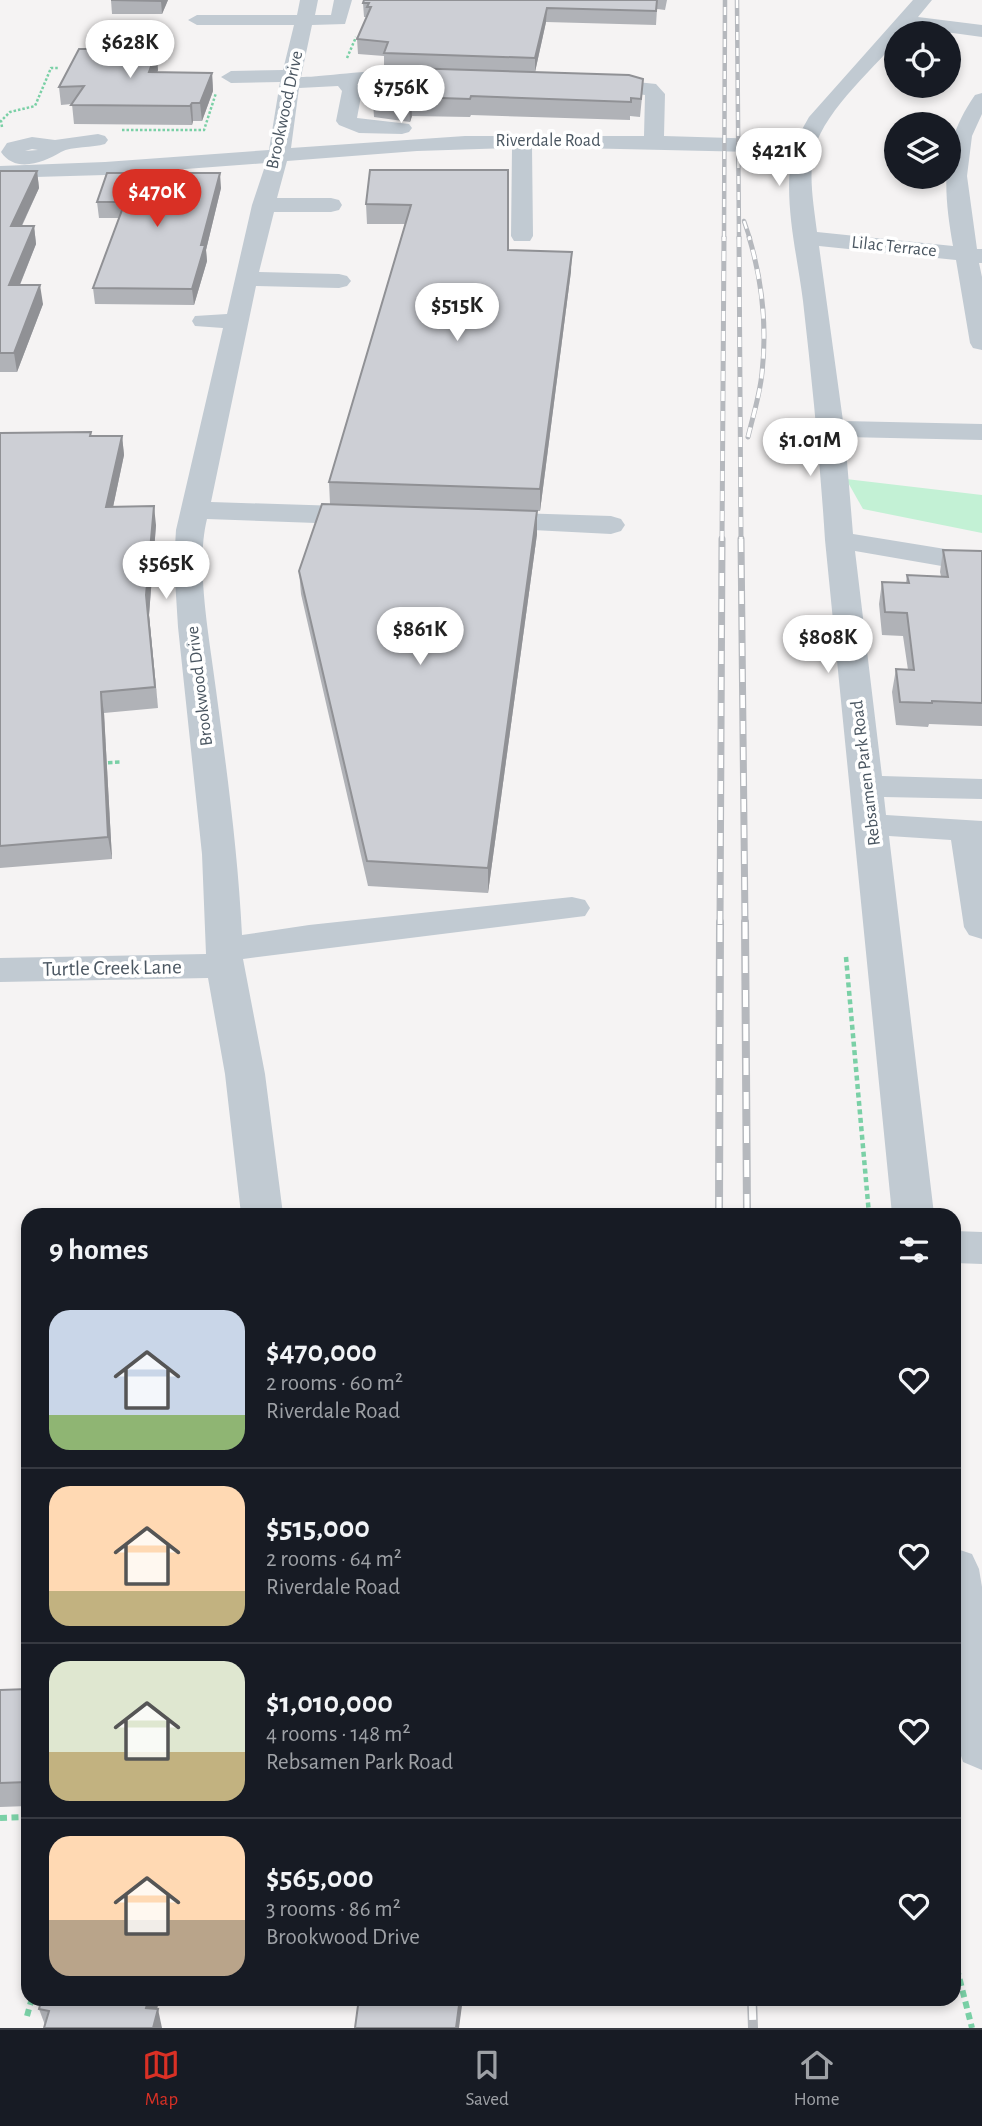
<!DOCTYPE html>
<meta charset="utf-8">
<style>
body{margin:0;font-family:"Alegreya Sans",sans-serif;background:#242831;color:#f1f3f6;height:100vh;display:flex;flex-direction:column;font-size:26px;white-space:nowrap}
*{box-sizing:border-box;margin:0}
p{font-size:23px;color:#9ea1a6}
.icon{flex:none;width:38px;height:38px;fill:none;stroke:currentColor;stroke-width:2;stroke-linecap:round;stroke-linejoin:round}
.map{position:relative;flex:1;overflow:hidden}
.details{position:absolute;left:21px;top:1208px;width:940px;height:798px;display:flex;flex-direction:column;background:#171b24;border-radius:21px;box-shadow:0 4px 10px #0003}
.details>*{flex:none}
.fabs{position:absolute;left:884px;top:21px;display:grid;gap:14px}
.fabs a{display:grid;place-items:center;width:77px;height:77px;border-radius:50%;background:#171b24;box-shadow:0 4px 10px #0003;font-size:35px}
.price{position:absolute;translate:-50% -60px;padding:0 16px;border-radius:24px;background:#fff;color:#222;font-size:23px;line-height:46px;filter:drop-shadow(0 2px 4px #0008)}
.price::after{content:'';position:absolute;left:50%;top:42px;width:21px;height:16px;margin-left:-10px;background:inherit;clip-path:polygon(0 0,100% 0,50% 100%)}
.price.selected{background:#d93025;color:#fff}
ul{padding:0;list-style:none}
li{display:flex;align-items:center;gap:21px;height:175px;padding:0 28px}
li+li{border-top:2px solid #363941}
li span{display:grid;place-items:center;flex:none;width:196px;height:140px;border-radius:21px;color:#555}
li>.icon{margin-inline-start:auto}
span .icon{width:84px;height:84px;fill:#fffc;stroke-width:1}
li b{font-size:30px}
h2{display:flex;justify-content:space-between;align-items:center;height:84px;padding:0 28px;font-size:30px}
.tabs{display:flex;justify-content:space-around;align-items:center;height:98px;border-top:2px solid #363941;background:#171b24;font-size:19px;color:#9ea1a6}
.tabs a{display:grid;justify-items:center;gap:4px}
.tabs .selected{color:#d93025}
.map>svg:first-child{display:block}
.green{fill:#c3f1d5}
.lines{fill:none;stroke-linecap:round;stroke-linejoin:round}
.path-far3{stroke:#7ad0a6;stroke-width:2.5;stroke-dasharray:2.5 2;stroke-linecap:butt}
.path-far2{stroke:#7ad0a6;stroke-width:3.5;stroke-dasharray:4.5 2.5;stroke-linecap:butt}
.path-far1{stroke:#7ad0a6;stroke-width:4.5;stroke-dasharray:5 3.5;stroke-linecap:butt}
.path{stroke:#7ad0a6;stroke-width:6;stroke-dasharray:7 4.5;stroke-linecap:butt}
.minor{fill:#c1cad2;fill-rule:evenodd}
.rail-far4-casing{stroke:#b5b8bd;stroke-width:4.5}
.rail-far3-casing{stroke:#b5b8bd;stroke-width:5}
.rail-far2-casing{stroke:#b5b8bd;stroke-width:7}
.rail-far1-casing{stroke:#b5b8bd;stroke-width:8}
.rail-casing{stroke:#b5b8bd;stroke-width:10}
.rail-far4{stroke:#fff;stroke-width:2.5;stroke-dasharray:8;stroke-linecap:butt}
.rail-far3{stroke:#fff;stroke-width:3.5;stroke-dasharray:10;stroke-linecap:butt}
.rail-far2{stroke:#fff;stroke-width:4.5;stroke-dasharray:13;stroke-linecap:butt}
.rail-far1{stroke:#fff;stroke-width:5;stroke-dasharray:17;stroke-linecap:butt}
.rail{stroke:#fff;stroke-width:7;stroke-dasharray:22;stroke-linecap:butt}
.wall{fill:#b0b2b7}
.shaded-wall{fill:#909195}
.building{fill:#cdcfd5;stroke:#909195;stroke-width:2}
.labels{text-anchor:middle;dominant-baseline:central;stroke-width:7;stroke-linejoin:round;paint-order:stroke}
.far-street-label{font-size:18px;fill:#4a5661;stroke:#fff}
.street-label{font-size:21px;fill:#4a5661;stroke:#fff}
</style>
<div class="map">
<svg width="982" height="2028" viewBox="0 0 982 2028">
<rect width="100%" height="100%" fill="#f5f3f3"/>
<path class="green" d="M846,479L982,495V533L863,509Z"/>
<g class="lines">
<g class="path-far3">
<path d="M347,58L356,37"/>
<path d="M2,127L1,121L10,112L35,106L51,68H59"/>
<path d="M122,130H204L216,93"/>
</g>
<path class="path-far2" d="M101,763L121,762"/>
<path class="path-far1" d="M846,957L869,1214"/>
<g class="path">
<path d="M0,1818L28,1817"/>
<path d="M954,1957L972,2028"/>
<path d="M27,2016L32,1998"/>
</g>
<g class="minor">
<path d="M300,0H318L315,15H331L334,0H352L345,24L312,25L301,77C325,78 421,61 434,77L424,83L357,84L362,91L357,118L409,124L412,128L409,132L402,134L359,133L339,125L336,121L342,91L338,86L299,88L291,148L465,136H644L645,95L582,87L579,83L589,77L656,84L665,94L664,136L796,140L809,117L913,0H932L918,17L982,25V37L909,27L904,33H896V42C870,72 819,116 813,156C809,181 814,207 817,232L953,246C943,189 940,145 975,95L982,93V114L972,136L967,176L977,249H982V263H979L982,277V350L973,348L970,343L956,260L819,246L843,421L982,424V440L845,437L853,534L982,555V573L855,551L882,776L982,779V799L884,797L886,815L982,821V939L969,935L964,927L951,840L889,836L934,1214H892L825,540C820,460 812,380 803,301C797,253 783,201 792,153L532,147L533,236L530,241H514L511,236L512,148L417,151L287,161L277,198H331L339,200L342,205L339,210L331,212H274L259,272L339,274L347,276L351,281L347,286L339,288L256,286L211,502L371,507L381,510L385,516L381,522L371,525L207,519C195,566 210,641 216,690C227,772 238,853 242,935L309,925L572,897L585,900L590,908L585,916L243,959L265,1074L283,1214H241L225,1074L208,978L0,982V958L206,954L202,854L178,627L174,563L176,530L223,328L195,326L192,321L195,316L227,314L252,205L266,163L105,175L0,178V166L105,162L269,150L280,82L231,83L221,77L231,71L283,70L294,25H197L188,20L197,15H297Z"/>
<path d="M98,134L105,136L108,140L105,144C93,148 72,146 61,152C44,162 16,174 1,152L7,143L32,137L55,140ZM32,149L38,150L25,151Z"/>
<path d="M483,512L611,516L621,519L625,525L621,531L611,534L473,527L469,521L473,515Z"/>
<path d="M954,1231L982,1232V1264L954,1263Z"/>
<path d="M954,1548L972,1554L979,1569L982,1587V1770L963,1762L954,1734Z"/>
</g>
<defs>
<g id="rail-far4">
<path d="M737,0L739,239"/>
<path d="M744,221L750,239"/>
<path d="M724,239L725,0"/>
</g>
<g id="rail-far3">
<path d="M739,237L741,541"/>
<path d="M748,437C753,416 760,394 762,373C767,328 762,280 749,237"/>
<path d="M722,541L724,237"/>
</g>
<g id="rail-far2">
<path d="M741,539L745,924"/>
<path d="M720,924L722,539"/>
</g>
<g id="rail-far1">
<path d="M745,922L747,1214"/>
<path d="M719,1214L720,922"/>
</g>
<path id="rail" d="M752,1998L753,2028"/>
</defs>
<use href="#rail-far4" class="rail-far4-casing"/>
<use href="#rail-far3" class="rail-far3-casing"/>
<use href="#rail-far2" class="rail-far2-casing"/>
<use href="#rail-far1" class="rail-far1-casing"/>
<use href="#rail" class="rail-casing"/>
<use href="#rail-far4" class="rail-far4"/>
<use href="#rail-far3" class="rail-far3"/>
<use href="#rail-far2" class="rail-far2"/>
<use href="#rail-far1" class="rail-far1"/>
<use href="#rail" class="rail"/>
</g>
<g class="wall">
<path d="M111,0H168L162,14H112Z"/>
<path d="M364,0H667L665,10L657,9L656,25L546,22L535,72L642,97L640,117L630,116V120L471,115L470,117L412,116L410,122L374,117L373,102H371L370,84L384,67V56L358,54L357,39L367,17H364L363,3Z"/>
<path d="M139,53H156L158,70L157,72L212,73L213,91L202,121H193L192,125L74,124L72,104L61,105L59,87Z"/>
<path d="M370,170L508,250L571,271L540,511L330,504L329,482L405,224H367L366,204Z"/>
<path d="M0,171H37L39,188L22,226H34L36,244L20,285L43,304L17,372H0Z"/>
<path d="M221,188L206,250L207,261L194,305L95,304L93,288L120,218H99L97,202Z"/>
<path d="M0,433L122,436L124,455L113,507L156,525L149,615L158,708L104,713L112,859L0,868Z"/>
<path d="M537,511V534L488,893L368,886L301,594L299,571Z"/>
<path d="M943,550L982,551V726L929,724L928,727L896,725L892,692L896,669L908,670L903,636L882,635L879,604L882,582L906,583L907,575L941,576L940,572Z"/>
<path d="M28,1689V1806L0,1807V1690Z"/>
<path d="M160,1998L45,2025L39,2009Z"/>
</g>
<g class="shaded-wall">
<path d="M161,0H168L162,14L161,1Z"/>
<path d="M547,8L546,22L535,72V58Z"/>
<path d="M156,53L158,70L151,90L149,72Z"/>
<path d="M212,73L213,91L202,121L200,103Z"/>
<path d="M411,97L412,116L410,122L409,103Z"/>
<path d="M192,103L193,121L192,125L190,106Z"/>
<path d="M37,171L39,188L13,244L11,226Z"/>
<path d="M220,173L221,188L206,250L207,261L194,305L192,289L201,245Z"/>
<path d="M34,226L36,244L12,304L9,285Z"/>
<path d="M572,252L571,271L540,511V489Z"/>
<path d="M40,285L43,304L17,372L14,353Z"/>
<path d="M122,436L124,455L109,526L106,507Z"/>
<path d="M154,506L156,525L149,615L158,708L146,595Z"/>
<path d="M537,511V534L488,893V868Z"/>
<path d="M101,692L104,713L112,859L108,837Z"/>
<path d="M149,1998H160L152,2028L146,2008Z"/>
<path d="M460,1998H463L459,2028H456Z"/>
<path d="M158,2009L162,2028H153Z"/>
</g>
<g class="building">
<path d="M111,0H161V1Z"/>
<path d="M364,0H657L656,11L547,8L535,58L384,53L388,42L357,39L371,7H367L369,3H363Z"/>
<path d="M79,49H139L137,53H156L149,72L212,73L200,103H192L190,106L71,105L84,86L59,87Z"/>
<path d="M377,67L629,75L643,79L641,99L631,98V102L471,96L470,99L411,97L409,103L373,99L379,84H370Z"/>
<path d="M370,170H508V250L572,252L540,489L329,482L411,205L366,204Z"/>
<path d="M0,171H37L11,226H34L9,285H40L14,353H0Z"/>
<path d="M107,173H220L201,245H205L192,289L93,288L125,202H97Z"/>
<path d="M91,432L90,436H122L106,507L154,506L146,595L155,687L101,692L108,837L0,846V433Z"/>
<path d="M322,504L537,511L488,868L367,861L299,571Z"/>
<path d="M943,550L982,551V703L932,701V703L900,702L896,669L914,670L907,613L885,612L882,582L909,583L907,575L948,577Z"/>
<path d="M28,1689V1782L0,1783V1690Z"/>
<path d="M42,1998H149L146,2008L158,2009L153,2028H44L49,2011L39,2009Z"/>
<path d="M359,1998H460L456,2028H355Z"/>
</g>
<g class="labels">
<g class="far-street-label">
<text transform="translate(285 110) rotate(-78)">Brookwood Drive</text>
<text x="548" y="141">Riverdale Road</text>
<text transform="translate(894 247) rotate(6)">Lilac Terrace</text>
<text transform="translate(200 686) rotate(-97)">Brookwood Drive</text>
<text transform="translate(866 773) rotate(-97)">Rebsamen Park Road</text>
</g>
<g class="street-label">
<text transform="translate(112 968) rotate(-1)">Turtle Creek Lane</text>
</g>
</g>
</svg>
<div class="fabs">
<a><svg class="icon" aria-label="locate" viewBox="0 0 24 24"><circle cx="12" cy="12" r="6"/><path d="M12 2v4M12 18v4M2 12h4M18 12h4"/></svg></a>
<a><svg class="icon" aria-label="layers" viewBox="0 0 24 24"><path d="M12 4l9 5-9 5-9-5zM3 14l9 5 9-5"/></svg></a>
</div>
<b class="price" style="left:130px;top:80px">$628K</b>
<b class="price" style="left:401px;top:125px">$756K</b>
<b class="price" style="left:779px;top:188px">$421K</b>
<b class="price selected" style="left:157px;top:229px">$470K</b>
<b class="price" style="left:457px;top:343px">$515K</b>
<b class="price" style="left:810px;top:478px">$1.01M</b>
<b class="price" style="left:166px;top:601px">$565K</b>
<b class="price" style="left:420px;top:667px">$861K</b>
<b class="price" style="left:828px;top:675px">$808K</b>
<section class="details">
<h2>9 homes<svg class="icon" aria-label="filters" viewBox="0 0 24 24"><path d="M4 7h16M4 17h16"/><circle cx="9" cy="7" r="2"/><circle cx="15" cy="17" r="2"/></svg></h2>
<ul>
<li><span style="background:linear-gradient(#c9d6e8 75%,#8fb573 0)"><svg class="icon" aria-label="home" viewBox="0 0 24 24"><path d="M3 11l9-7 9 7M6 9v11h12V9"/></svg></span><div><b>$470,000</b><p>2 rooms · 60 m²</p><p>Riverdale Road</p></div><svg class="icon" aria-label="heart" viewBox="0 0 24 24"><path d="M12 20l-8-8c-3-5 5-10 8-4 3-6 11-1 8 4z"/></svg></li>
<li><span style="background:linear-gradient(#ffd9b3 75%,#c2b280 0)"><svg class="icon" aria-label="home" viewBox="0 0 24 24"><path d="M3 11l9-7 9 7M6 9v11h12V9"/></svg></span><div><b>$515,000</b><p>2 rooms · 64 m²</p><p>Riverdale Road</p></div><svg class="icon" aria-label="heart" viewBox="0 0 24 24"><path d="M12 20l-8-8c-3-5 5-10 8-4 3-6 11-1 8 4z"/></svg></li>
<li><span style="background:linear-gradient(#dfe7d0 65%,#c2b280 0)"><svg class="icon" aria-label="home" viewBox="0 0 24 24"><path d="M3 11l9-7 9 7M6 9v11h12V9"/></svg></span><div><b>$1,010,000</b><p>4 rooms · 148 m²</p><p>Rebsamen Park Road</p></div><svg class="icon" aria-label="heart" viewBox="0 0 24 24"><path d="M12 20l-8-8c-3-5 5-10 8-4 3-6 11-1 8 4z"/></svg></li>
<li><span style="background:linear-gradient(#ffd9b3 60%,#b9a48a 0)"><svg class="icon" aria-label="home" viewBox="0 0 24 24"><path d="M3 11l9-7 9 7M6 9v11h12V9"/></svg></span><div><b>$565,000</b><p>3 rooms · 86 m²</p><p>Brookwood Drive</p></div><svg class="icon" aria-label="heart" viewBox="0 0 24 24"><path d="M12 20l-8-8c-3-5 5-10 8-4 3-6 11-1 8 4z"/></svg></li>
</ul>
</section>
</div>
<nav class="tabs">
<a class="selected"><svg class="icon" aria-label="map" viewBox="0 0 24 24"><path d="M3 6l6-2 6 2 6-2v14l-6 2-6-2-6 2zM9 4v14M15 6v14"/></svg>Map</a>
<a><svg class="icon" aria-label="saved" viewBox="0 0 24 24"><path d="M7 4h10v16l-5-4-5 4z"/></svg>Saved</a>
<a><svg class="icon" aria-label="home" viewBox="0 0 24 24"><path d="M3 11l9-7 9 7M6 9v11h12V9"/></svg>Home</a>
</nav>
